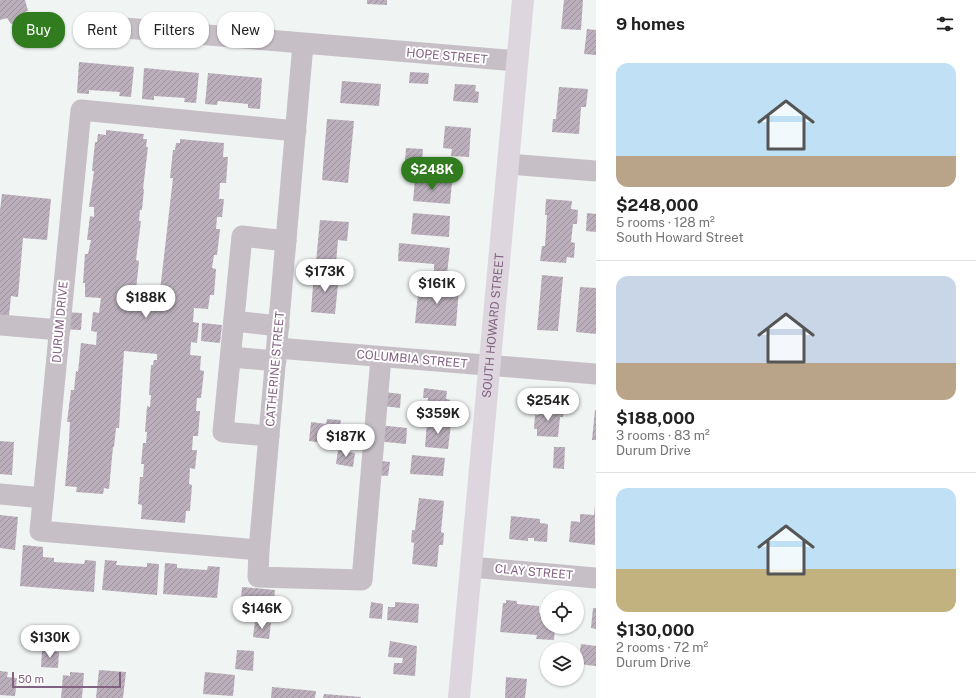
<!DOCTYPE html>
<meta charset="utf-8">
<style>
body{margin:0;font-family:"Public Sans",sans-serif;background:#f6f6f6;color:#222;height:100vh;display:flex;flex-direction:column;font-size:15px;white-space:nowrap}
*{box-sizing:border-box;margin:0}
p{font-size:13px;color:#767676}
.icon{flex:none;width:22px;height:22px;fill:none;stroke:currentColor;stroke-width:2;stroke-linecap:round;stroke-linejoin:round}
.map{position:relative;flex:1;overflow:hidden}
.side{display:flex;flex-direction:column;background:#fff;width:380px}
.side>*{flex:none}
.hud{position:absolute;left:12px;top:12px;width:380px;height:36px;display:flex;gap:8px}
.tools{position:absolute;left:540px;top:590px;display:grid;gap:8px}
.tools a{display:grid;place-items:center;width:44px;height:44px;border-radius:50%;background:#fff;box-shadow:0 1px 3px #0004;font-size:20px}
.scale{position:absolute;left:12px;bottom:10px;width:109px;box-sizing:border-box;padding-left:4px;border:2px solid #826281;border-top:0;font-size:11px;line-height:14px;white-space:nowrap;color:#826281;-webkit-text-stroke:3px #fff;paint-order:stroke}
.price{position:absolute;translate:-50% -34px;padding:0 9px;border-radius:14px;background:#fff;color:#222;font-size:13px;line-height:26px;filter:drop-shadow(0 1px 2px #0008)}
.price::after{content:'';position:absolute;left:50%;top:24px;width:12px;height:9px;margin-left:-6px;background:inherit;clip-path:polygon(0 0,100% 0,50% 100%)}
.price.selected{background:#307c1e;color:#fff}
ul{padding:0;list-style:none}
li{display:grid;align-content:center;gap:8px;height:212px;padding:0 20px}
li+li{border-top:1px solid #e0e0e0}
li span{display:grid;place-items:center;height:124px;border-radius:12px;color:#555}
li>.icon{margin-inline-start:auto}
span .icon{width:72px;height:72px;fill:#fffc;stroke-width:1}
li b{font-size:17px}
h2{display:flex;justify-content:space-between;align-items:center;height:48px;padding:0 20px;font-size:17px}
.chip{padding:0 14px;border-radius:16px;background:#fff;box-shadow:0 1px 3px #0004;font-size:14px;line-height:36px}
.chip.selected{background:#307c1e;color:#fff}
main{display:flex;flex:1;min-height:0}
.map>svg:first-child{display:block}
.building{fill:url(#building-hatch)}
.lines{fill:none;stroke-linecap:round;stroke-linejoin:round}
.minor{stroke:#c6bfc6;stroke-width:21}
.major{stroke:#ded6de;stroke-width:22}
.labels{text-anchor:middle;dominant-baseline:central;stroke-width:4;stroke-linejoin:round;paint-order:stroke}
.street-label{font-size:12px;fill:#826281;stroke:#fff}
</style>
<main>
<div class="map">
<svg width="596" height="698" viewBox="0 0 596 698">
<defs>
<pattern id="building-hatch" width="6" height="6" patternUnits="userSpaceOnUse"><rect width="6" height="6" fill="#baafbb"/><path d="M-1 1l2-2M0 6l6-6M5 7l2-2" fill="none" stroke="#9d929d"/></pattern>
</defs>
<rect width="100%" height="100%" fill="#f0f4f2"/>
<g class="building">
<path d="M0,0H25L28,11L24,12L26,20L11,24L7,18L0,20Z"/>
<path d="M367,0H387V5L367,4Z"/>
<path d="M564,0H583L581,30L561,29Z"/>
<path d="M587,29L596,30V55L584,54Z"/>
<path d="M79,62L134,67L131,97L119,96L120,92L89,90V94L77,93Z"/>
<path d="M144,68L199,73L196,103L184,102L185,98L154,96V100L142,99Z"/>
<path d="M410,72L429,73L428,84L409,83Z"/>
<path d="M208,73L262,78L260,109L248,108V104L218,101L217,105L205,104Z"/>
<path d="M342,81L381,84L379,106L340,103Z"/>
<path d="M455,84L476,85L475,91L479,92L478,103L453,101Z"/>
<path d="M559,87L588,89L586,107H581L579,134L552,132L553,119H556Z"/>
<path d="M327,119L354,121L348,183L322,180Z"/>
<path d="M445,126L471,128L469,157L451,156L452,149L443,148Z"/>
<path d="M106,130L144,134L143,139H147L146,147H148L143,189H144L142,210H140L139,221H141L136,260L139,261L136,290L133,289V295H130V298L164,302L165,297H161L162,291H160L173,178H170L173,150H175L176,143H180V139L224,143L223,157H228L226,183H220L219,199H224L222,217H217L216,229H220L217,255H214L212,268L216,269L214,295H210L208,309L194,308L193,322L199,323L197,343L191,342L190,355L201,356L200,370L204,371L201,398H197L196,411H200L198,436H193L192,450H197L195,469L190,468L189,484L192,485L190,511H186L185,523L141,519L142,505L138,504L140,477H143L144,464H141L143,443H146L147,432H145L147,406L150,407L151,395H149L151,365H153L154,360H157V354L124,351L119,428H116L114,447H113L109,489L104,488L103,494L76,492L77,487L65,486L69,441L70,422H67L71,390H74L76,371L78,372L81,343L96,345L97,332L91,331L93,312L99,313L101,298L85,297V283H83L85,254H88L91,240H87L90,216L94,217V207H89L94,171H92L95,142H97L98,134L106,135Z"/>
<path d="M406,148L423,149L421,173L404,172Z"/>
<path d="M415,178L452,181L450,204L413,201Z"/>
<path d="M2,194L51,199L47,240L23,238L18,297L11,296L9,316L0,315V211Z"/>
<path d="M546,199L572,201L571,209L578,210L577,224H573L571,242L575,243L574,258L567,257L566,263L540,261L542,246H545L547,215H545Z"/>
<path d="M413,213L450,216L449,237L411,234Z"/>
<path d="M587,213L596,214V232L586,231Z"/>
<path d="M320,220L349,222L347,241L338,240L336,263L316,262Z"/>
<path d="M399,243L450,248L447,274L434,273V264L398,261Z"/>
<path d="M314,273L339,275L335,314L311,312Z"/>
<path d="M542,275L563,277L558,331L537,330Z"/>
<path d="M419,284L459,288L456,326L415,323Z"/>
<path d="M580,287L596,288V334L576,332Z"/>
<path d="M61,312L82,313L81,330L60,329Z"/>
<path d="M202,323L222,325L220,343L201,341Z"/>
<path d="M424,388L447,391L446,399L450,400L449,415L419,412L420,402H428V398H423Z"/>
<path d="M384,392L401,394L400,408L383,406Z"/>
<path d="M539,407L564,409L563,417H560L558,437L537,436V429H534L535,415H539Z"/>
<path d="M595,410H596V440H592Z"/>
<path d="M327,419L341,420L340,426L358,428L356,447L309,441L311,422L326,424Z"/>
<path d="M427,422L451,424L448,449L425,447Z"/>
<path d="M378,425L407,428L406,444L376,441Z"/>
<path d="M0,441L14,442L12,475L0,474Z"/>
<path d="M554,447H565L564,469L553,468Z"/>
<path d="M338,450L355,453L353,467L336,464Z"/>
<path d="M412,455L445,458L443,476L410,474Z"/>
<path d="M374,460L390,462L388,476L373,475Z"/>
<path d="M419,498L444,501L441,532L444,533L443,545H439L437,567L412,564L414,543L411,542L412,530H415Z"/>
<path d="M595,505V545L569,542L571,521L580,522V514L594,515Z"/>
<path d="M0,515L18,517L15,550L0,548Z"/>
<path d="M511,516L540,519V523L548,524L547,542L534,541V538H528V541L509,539Z"/>
<path d="M23,545L43,547V557L54,558V562L84,564L85,560L96,561L94,592L20,586Z"/>
<path d="M105,560L117,561L116,565L147,567V563L159,564L157,595L102,590Z"/>
<path d="M165,563L177,564V568L207,570L208,566L220,567L217,598L163,594Z"/>
<path d="M242,587L275,590L273,613L240,610Z"/>
<path d="M506,600L517,601V604L539,606V613L547,614V627H555L554,640L536,639L537,635L500,632L503,603H506Z"/>
<path d="M371,602L383,604L382,619L369,618Z"/>
<path d="M395,602L419,604L418,623L387,620L388,607H395Z"/>
<path d="M593,608H596V629L591,628Z"/>
<path d="M255,621L271,623L269,639L253,637Z"/>
<path d="M390,641L417,646L415,676L393,674L394,663H402L403,658L388,657Z"/>
<path d="M581,644L596,646V666L578,664Z"/>
<path d="M42,650L59,652L58,668L41,667Z"/>
<path d="M237,650L254,651L253,671L235,669Z"/>
<path d="M99,670L126,672L123,698H96Z"/>
<path d="M0,671L8,672L7,677L17,678L15,696L0,695Z"/>
<path d="M70,672L84,673L82,698H61L63,675L70,676Z"/>
<path d="M205,672L235,675L233,696L203,694Z"/>
<path d="M506,677L527,679L525,698H505Z"/>
<path d="M272,687L316,691L315,698H271Z"/>
<path d="M324,694L361,697V698H323Z"/>
</g>
<g class="lines">
<g class="minor">
<path d="M113,27L517,61"/>
<path d="M303,44L259,550L258,577L362,580L381,357"/>
<path d="M508,164L596,171"/>
<path d="M234,321L279,326"/>
<path d="M0,325L60,330"/>
<path d="M277,348L596,374"/>
<path d="M231,357L276,361"/>
<path d="M269,436L223,432L242,236L286,241"/>
<path d="M0,494L43,498"/>
<path d="M259,550L40,531L81,110L296,131"/>
<path d="M471,567L596,578"/>
</g>
<path class="major" id="s1" d="M459,698L523,0"/>
</g>
<g class="labels">
<g class="street-label">
<text transform="translate(447 56) rotate(5)">HOPE STREET</text>
<text transform="translate(60 322) rotate(-85)">DURUM DRIVE</text>
<text stroke="none"><textPath href="#s1" startOffset="374">SOUTH HOWARD STREET</textPath></text>
<text transform="translate(412 359) rotate(5)">COLUMBIA STREET</text>
<text transform="translate(275 369) rotate(-85)">CATHERINE STREET</text>
<text transform="translate(534 572) rotate(5)">CLAY STREET</text>
</g>
</g>
</svg>
<div class="tools">
<a><svg class="icon" aria-label="locate" viewBox="0 0 24 24"><circle cx="12" cy="12" r="6"/><path d="M12 2v4M12 18v4M2 12h4M18 12h4"/></svg></a>
<a><svg class="icon" aria-label="layers" viewBox="0 0 24 24"><path d="M12 4l9 5-9 5-9-5zM3 14l9 5 9-5"/></svg></a>
</div>
<div class="scale">50 m</div>
<b class="price selected" style="left:432px;top:191px">$248K</b>
<b class="price" style="left:325px;top:293px">$173K</b>
<b class="price" style="left:437px;top:305px">$161K</b>
<b class="price" style="left:146px;top:319px">$188K</b>
<b class="price" style="left:548px;top:422px">$254K</b>
<b class="price" style="left:438px;top:435px">$359K</b>
<b class="price" style="left:346px;top:458px">$187K</b>
<b class="price" style="left:262px;top:630px">$146K</b>
<b class="price" style="left:50px;top:659px">$130K</b>
<div class="hud">
<a class="chip selected">Buy</a>
<a class="chip">Rent</a>
<a class="chip">Filters</a>
<a class="chip">New</a>
</div>
</div>
<section class="side">
<h2>9 homes<svg class="icon" aria-label="filters" viewBox="0 0 24 24"><path d="M4 7h16M4 17h16"/><circle cx="9" cy="7" r="2"/><circle cx="15" cy="17" r="2"/></svg></h2>
<ul>
<li><span style="background:linear-gradient(#bfe0f5 75%,#b9a48a 0)"><svg class="icon" aria-label="home" viewBox="0 0 24 24"><path d="M3 11l9-7 9 7M6 9v11h12V9"/></svg></span><div><b>$248,000</b><p>5 rooms · 128 m²</p><p>South Howard Street</p></div></li>
<li><span style="background:linear-gradient(#c9d6e8 70%,#b9a48a 0)"><svg class="icon" aria-label="home" viewBox="0 0 24 24"><path d="M3 11l9-7 9 7M6 9v11h12V9"/></svg></span><div><b>$188,000</b><p>3 rooms · 83 m²</p><p>Durum Drive</p></div></li>
<li><span style="background:linear-gradient(#bfe0f5 65%,#c2b280 0)"><svg class="icon" aria-label="home" viewBox="0 0 24 24"><path d="M3 11l9-7 9 7M6 9v11h12V9"/></svg></span><div><b>$130,000</b><p>2 rooms · 72 m²</p><p>Durum Drive</p></div></li>
</ul>
</section>
</main>
